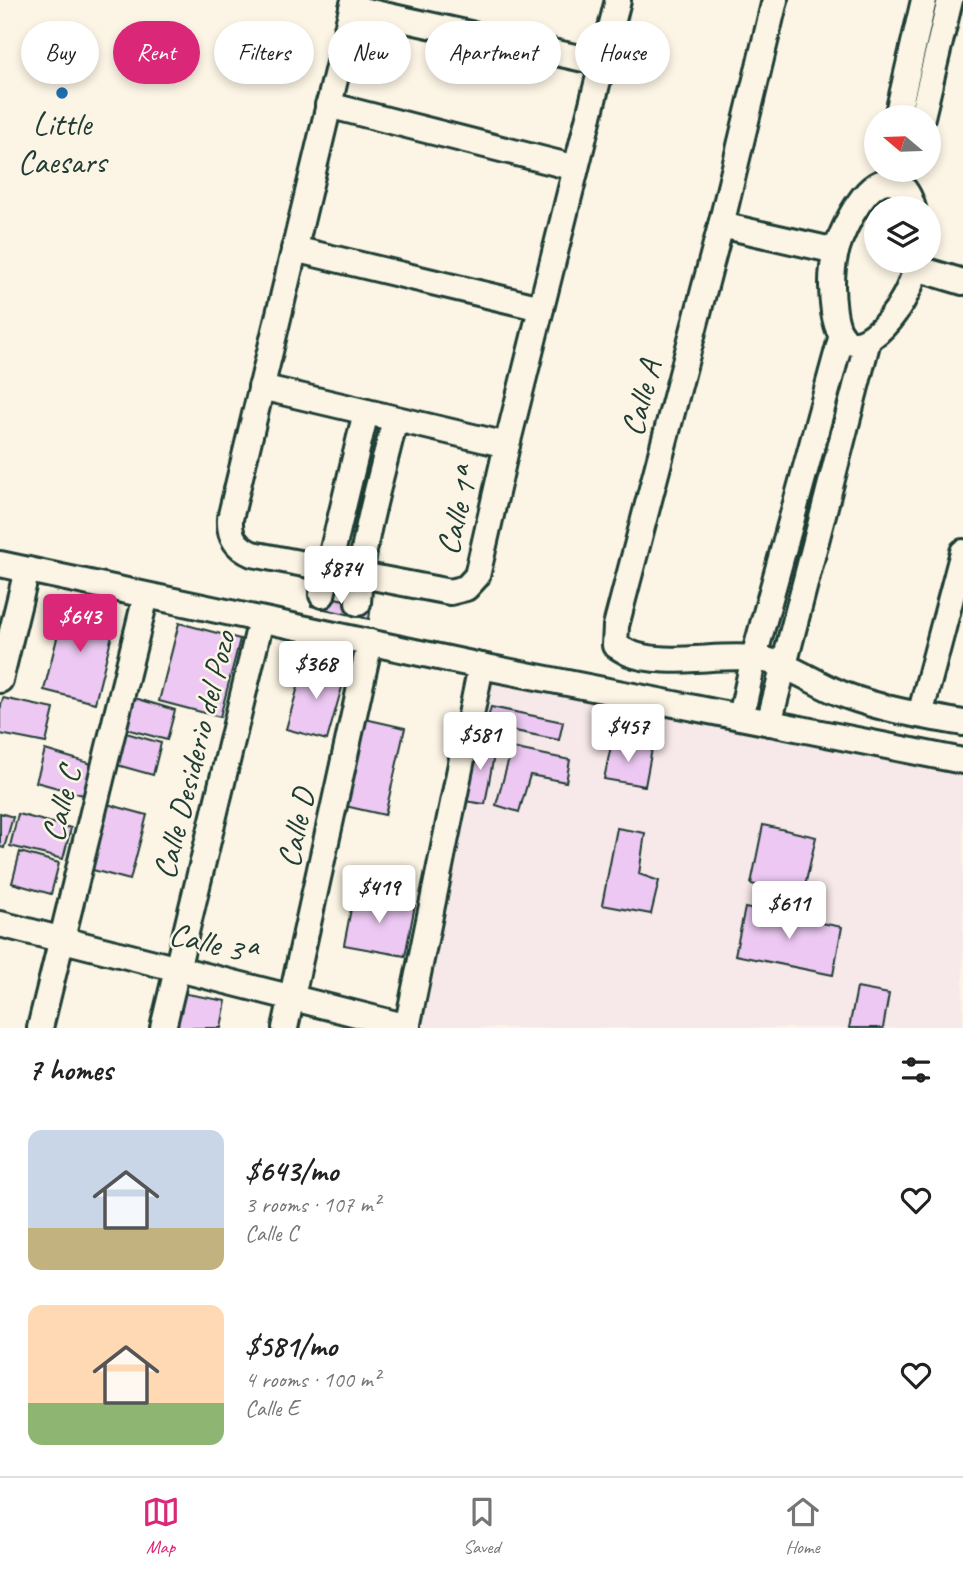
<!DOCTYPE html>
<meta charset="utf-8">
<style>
body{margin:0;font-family:Caveat,sans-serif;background:#f2f2f2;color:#222;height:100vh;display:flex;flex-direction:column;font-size:26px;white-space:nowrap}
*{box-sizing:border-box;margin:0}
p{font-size:23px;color:#767676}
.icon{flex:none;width:38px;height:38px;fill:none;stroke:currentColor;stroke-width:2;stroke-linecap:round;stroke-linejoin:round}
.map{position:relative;height:1028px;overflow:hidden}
.side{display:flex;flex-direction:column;background:#fff;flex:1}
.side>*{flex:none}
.hud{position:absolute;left:21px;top:21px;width:922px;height:63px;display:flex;gap:14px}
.needle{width:46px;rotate:289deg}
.fabs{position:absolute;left:864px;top:105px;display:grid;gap:14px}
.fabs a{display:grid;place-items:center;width:77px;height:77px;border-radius:50%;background:#fff;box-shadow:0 4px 10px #0003;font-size:35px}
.price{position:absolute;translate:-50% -60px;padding:0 16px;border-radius:7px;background:#fff;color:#222;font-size:23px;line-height:46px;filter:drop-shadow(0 2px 4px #0008)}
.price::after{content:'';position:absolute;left:50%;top:42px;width:21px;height:16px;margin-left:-10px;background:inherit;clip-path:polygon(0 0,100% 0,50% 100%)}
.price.active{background:#db2777;color:#fff}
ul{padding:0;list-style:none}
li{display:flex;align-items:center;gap:21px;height:175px;padding:0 28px}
li span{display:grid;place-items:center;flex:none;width:196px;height:140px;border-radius:14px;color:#555}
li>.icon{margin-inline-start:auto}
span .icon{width:84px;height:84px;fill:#fffc;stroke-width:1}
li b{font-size:30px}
h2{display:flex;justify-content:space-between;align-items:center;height:84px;padding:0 28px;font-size:30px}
.chip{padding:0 24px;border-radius:32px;background:#fff;box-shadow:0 4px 10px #0003;font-size:24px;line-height:63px}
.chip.active{background:#db2777;color:#fff}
.tabs{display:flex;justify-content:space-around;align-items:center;height:98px;border-top:2px solid #e0e0e0;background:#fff;font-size:19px;color:#767676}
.tabs a{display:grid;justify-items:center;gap:4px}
.tabs .active{color:#db2777}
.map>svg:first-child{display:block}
.built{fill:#f7e8e9}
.building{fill:#ecc8f2;stroke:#1f3d34;stroke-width:2}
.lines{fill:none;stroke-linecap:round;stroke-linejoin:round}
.minor-casing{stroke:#1f3d34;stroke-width:30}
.minor{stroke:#fcf5e5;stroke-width:24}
.poi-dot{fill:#1f6fb2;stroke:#fcf5e5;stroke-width:2.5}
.labels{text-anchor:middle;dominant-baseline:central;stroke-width:5;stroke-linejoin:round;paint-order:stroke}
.poi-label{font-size:33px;fill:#1f3d34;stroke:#fcf5e5}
.street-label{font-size:33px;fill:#1f3d34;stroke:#fcf5e5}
</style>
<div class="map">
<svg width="963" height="1028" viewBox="0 0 963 1028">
<rect width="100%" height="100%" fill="#fcf5e5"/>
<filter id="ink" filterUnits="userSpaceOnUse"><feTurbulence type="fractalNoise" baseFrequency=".0143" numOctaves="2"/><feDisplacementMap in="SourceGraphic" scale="14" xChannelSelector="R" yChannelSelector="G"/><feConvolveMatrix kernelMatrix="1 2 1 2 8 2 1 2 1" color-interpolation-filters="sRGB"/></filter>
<g filter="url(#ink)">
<path class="built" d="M481,666L963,771V1028H407Z"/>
<g class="building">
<path d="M313,593L371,606L369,619L311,606Z"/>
<path d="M65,606L116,619L95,703L44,690Z"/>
<path d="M179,623L240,639L220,717L159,701Z"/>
<path d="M305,662L346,673L327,740L286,729Z"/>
<path d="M128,696L175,710L167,740L119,727Z"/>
<path d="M3,698L54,709L46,743L0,734V710Z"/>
<path d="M491,707L563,722L559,740L486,725Z"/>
<path d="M365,719L405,728L385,815L345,806Z"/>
<path d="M119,731L161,743L153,775L110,763Z"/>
<path d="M474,740L496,744L485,804L464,801Z"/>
<path d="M612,741L652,749L645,786L604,779Z"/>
<path d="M512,748L570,760L566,782L530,775L519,812L496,805Z"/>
<path d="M45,750L92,764L83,795L36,782Z"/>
<path d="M96,801L147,815L130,880L78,866Z"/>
<path d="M0,813L13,817L4,848L0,847Z"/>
<path d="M18,814L71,828L63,859L10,846Z"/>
<path d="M763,825L816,837L803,895L751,884Z"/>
<path d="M617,828L645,833L639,874L659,881L651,914L602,905Z"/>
<path d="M20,852L59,863L51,894L12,883Z"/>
<path d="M354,893L415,905L405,956L344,945Z"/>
<path d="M745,908L842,927L833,975L735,955Z"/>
<path d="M857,988L889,994L883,1028H849Z"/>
<path d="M176,992L226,1001L221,1028H169Z"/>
</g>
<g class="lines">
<defs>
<g id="minor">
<path d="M354,0L230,519C229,537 236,547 252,554L450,592L466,588L477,576L507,445L618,0"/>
<path d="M775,0L721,225L616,626L615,645C620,648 624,651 629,653C662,667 717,654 753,658C788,661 815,685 847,696C885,710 924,716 963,723"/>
<path d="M352,8L602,63"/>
<path d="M328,105L576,168"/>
<path d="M897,117L924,0"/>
<path d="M922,117L950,0"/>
<path d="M913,208C910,198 906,188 896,183C869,171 843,228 837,248C831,268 831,291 834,312C844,376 890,326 905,296C911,285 915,273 917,261"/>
<path d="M721,225L836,251"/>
<path d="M294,249L541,308"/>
<path d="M916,268L963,282"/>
<path d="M261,387L507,445"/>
<path d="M0,564L481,666L963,761"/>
<path d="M322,595L366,412"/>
<path d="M358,603C361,541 381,479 395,419"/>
<path d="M0,680L27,570"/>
<path d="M920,715L963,552"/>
<path d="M741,717L754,657L842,335"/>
<path d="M769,723L868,340"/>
<path d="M0,924L408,1027"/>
<path d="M40,1028L146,596"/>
<path d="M163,1028L261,620"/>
<path d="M285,1028L370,642"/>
<path d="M407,1028L481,666"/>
</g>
</defs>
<use href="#minor" class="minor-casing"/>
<use href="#minor" class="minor"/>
</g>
</g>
<circle class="poi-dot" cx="62" cy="93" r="7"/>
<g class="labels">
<g class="poi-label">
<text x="62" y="124">Little<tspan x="62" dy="38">Caesars</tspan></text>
</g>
<g class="street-label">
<text transform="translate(641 398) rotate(-75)">Calle A</text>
<text transform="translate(457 512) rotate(-76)">Calle 1ª</text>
<text transform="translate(194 755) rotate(-76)">Calle Desiderio del Pozo</text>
<text transform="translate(61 804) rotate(-76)">Calle C</text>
<text transform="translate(296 828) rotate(-78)">Calle D</text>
<text transform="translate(212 943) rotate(14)">Calle 3ª</text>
</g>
</g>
</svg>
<div class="fabs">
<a><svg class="needle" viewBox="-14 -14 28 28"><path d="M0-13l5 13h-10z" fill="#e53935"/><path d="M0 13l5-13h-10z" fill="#767676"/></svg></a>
<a><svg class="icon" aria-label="layers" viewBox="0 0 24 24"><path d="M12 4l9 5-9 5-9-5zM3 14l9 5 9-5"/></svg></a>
</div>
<b class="price" style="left:341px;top:606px">$874</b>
<b class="price active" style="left:80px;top:654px">$643</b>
<b class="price" style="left:316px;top:701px">$368</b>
<b class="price" style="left:628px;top:764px">$457</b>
<b class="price" style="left:480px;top:772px">$581</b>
<b class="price" style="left:379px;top:925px">$419</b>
<b class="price" style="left:789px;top:941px">$611</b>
<div class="hud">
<a class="chip">Buy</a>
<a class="chip active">Rent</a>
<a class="chip">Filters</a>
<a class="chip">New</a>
<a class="chip">Apartment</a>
<a class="chip">House</a>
</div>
</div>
<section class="side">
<h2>7 homes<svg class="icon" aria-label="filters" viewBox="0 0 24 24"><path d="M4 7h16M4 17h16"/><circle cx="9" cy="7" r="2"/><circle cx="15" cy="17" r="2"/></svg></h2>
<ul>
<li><span style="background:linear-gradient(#c9d6e8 70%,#c2b280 0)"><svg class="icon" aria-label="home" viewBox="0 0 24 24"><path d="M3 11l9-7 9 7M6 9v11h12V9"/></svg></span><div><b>$643/mo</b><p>3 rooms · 107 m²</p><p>Calle C</p></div><svg class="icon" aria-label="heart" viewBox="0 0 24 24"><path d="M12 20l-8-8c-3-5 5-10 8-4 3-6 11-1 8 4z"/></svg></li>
<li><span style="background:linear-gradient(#ffd9b3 70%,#8fb573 0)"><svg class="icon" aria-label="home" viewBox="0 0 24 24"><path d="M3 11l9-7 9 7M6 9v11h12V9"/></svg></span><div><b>$581/mo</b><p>4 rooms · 100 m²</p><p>Calle E</p></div><svg class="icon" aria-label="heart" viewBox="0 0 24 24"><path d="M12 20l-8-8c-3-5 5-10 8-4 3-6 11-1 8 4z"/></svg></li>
</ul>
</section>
<nav class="tabs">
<a class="active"><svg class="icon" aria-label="map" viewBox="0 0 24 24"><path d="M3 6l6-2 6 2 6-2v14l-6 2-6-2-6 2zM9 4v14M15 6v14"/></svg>Map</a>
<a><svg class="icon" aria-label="saved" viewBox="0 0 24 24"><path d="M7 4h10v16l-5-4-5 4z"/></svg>Saved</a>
<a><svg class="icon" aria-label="home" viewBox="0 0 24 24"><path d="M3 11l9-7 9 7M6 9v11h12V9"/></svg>Home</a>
</nav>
